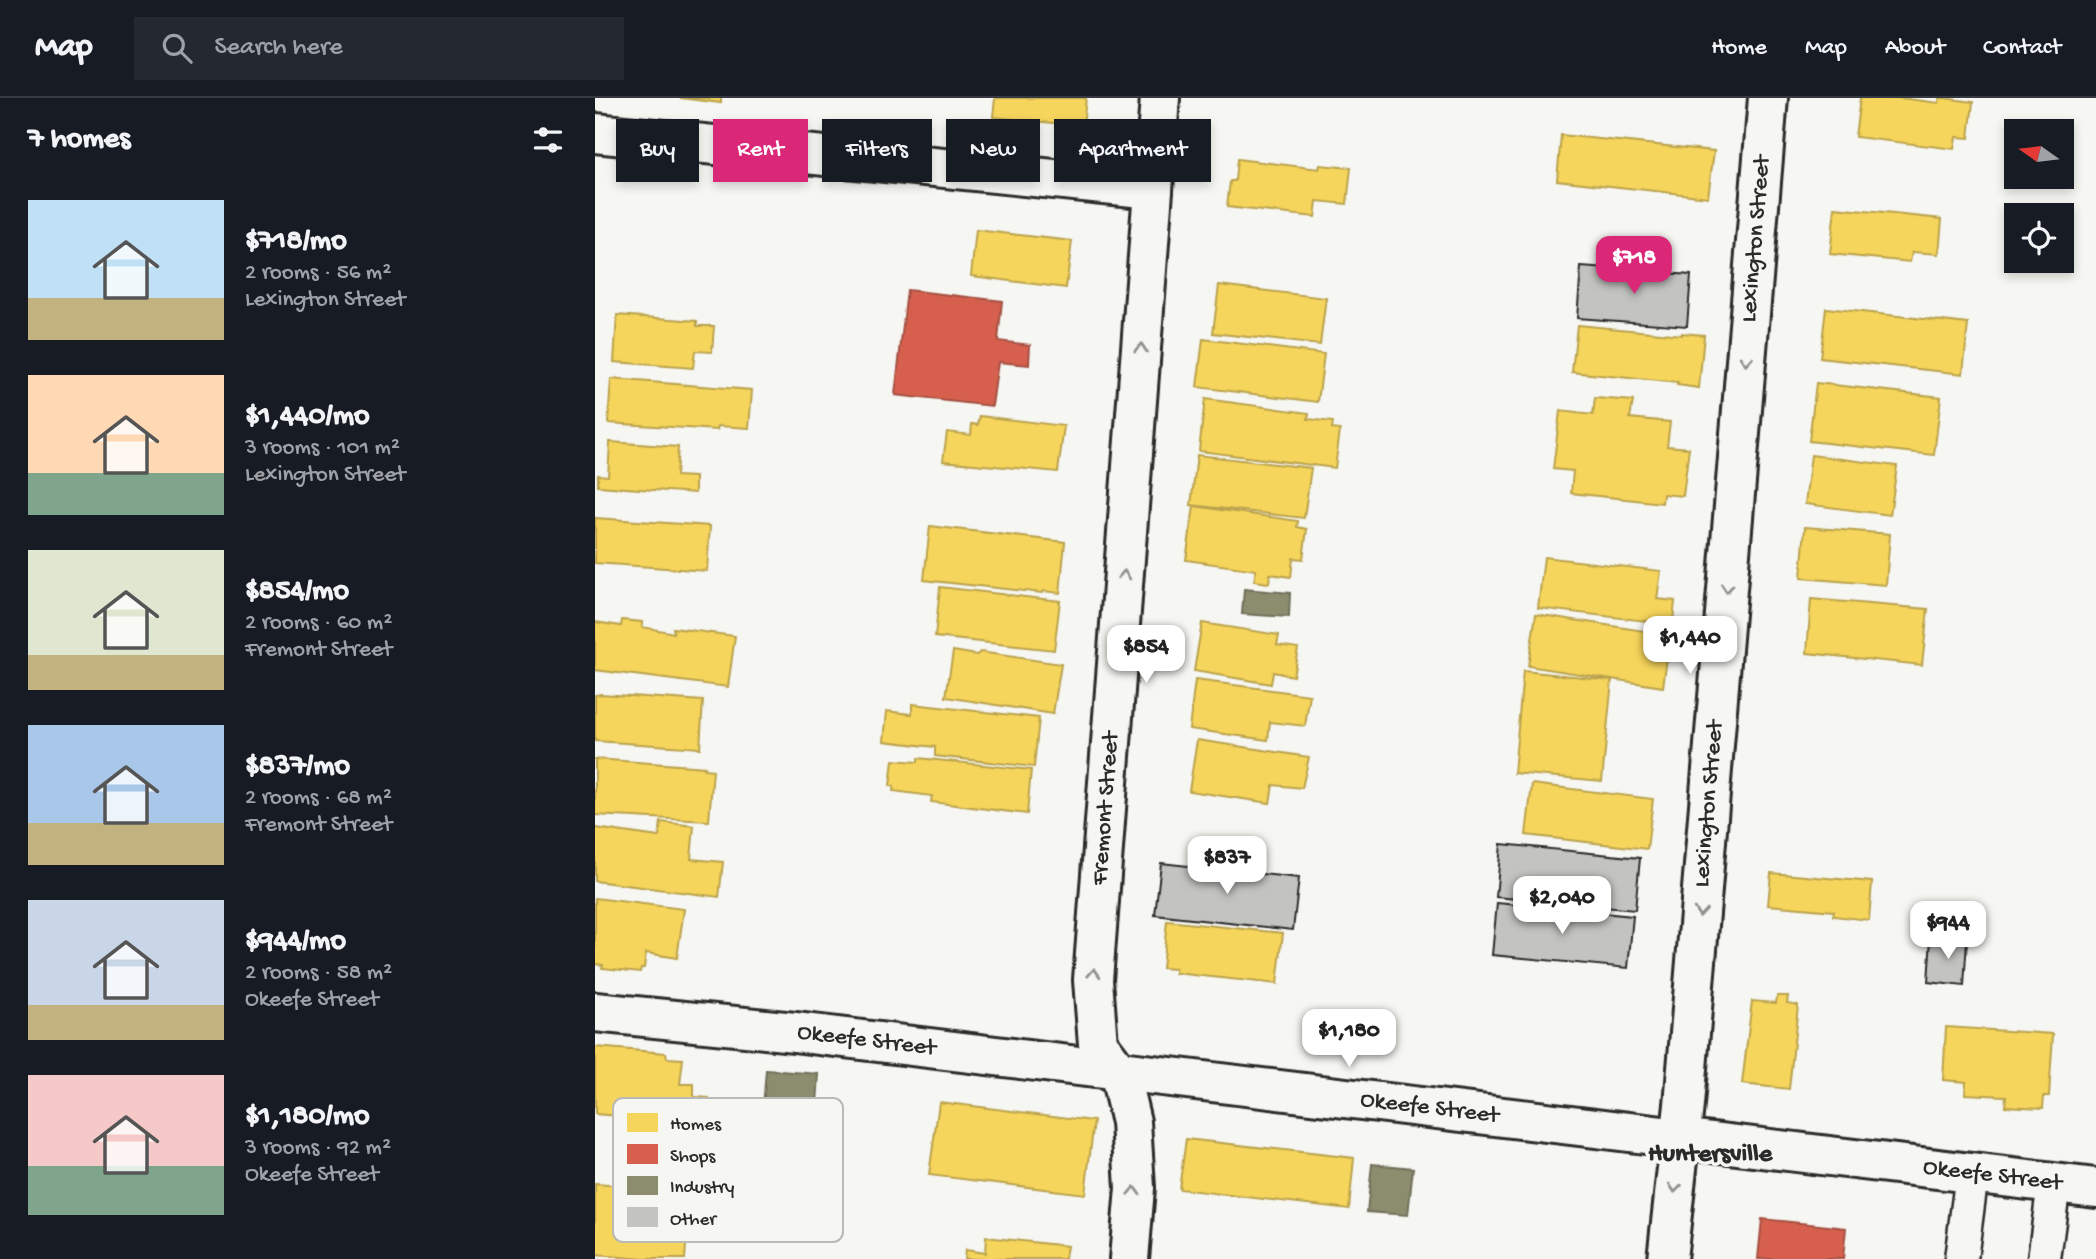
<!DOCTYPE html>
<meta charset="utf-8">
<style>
body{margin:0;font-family:"Gochi Hand",sans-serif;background:#242831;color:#f1f3f6;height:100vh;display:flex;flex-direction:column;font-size:26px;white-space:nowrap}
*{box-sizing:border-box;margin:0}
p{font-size:23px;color:#9ea1a6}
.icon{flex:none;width:38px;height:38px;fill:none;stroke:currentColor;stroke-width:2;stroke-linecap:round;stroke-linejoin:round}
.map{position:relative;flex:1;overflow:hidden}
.side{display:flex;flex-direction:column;background:#171b24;width:595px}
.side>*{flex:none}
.banner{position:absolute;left:21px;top:21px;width:665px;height:63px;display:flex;gap:14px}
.needle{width:46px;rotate:284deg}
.fabs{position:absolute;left:1409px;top:21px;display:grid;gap:14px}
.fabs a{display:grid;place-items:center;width:70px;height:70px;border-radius:0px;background:#171b24;box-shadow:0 4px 10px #0003;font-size:35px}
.price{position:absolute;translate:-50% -60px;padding:0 16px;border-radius:14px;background:#fff;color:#222;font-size:23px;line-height:46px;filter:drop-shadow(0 2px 4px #0008)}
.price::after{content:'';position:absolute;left:50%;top:42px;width:21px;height:16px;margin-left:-10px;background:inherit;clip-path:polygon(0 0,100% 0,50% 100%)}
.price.selected{background:#db2777;color:#fff}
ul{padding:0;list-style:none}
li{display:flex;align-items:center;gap:21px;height:175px;padding:0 28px}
li span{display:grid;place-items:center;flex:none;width:196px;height:140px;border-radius:0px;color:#555}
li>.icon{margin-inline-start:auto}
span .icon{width:84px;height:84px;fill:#fffc;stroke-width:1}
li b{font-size:30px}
h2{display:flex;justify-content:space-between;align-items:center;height:84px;padding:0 28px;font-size:30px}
.chip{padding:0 24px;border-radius:0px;background:#171b24;box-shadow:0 4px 10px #0003;font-size:24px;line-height:63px}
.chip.selected{background:#db2777;color:#fff}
header{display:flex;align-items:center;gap:42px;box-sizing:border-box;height:98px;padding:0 35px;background:#171b24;border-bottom:2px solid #363941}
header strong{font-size:33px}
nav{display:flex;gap:38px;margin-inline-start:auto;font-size:24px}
.search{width:490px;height:63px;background:#242831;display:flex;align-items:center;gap:18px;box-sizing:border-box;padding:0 24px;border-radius:0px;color:#9ea1a6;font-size:26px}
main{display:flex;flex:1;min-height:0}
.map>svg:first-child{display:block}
.homes{fill:#f6d55c;stroke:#b9a24d;stroke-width:2}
.shops{fill:#d6604d;stroke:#a35043;stroke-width:2}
.industry{fill:#8c8c6e;stroke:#6f6f5a;stroke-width:2}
.building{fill:#c3c3c0;stroke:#2b2b2b;stroke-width:2}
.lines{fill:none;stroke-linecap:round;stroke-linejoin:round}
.lane-casing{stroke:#2b2b2b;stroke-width:37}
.street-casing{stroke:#2b2b2b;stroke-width:44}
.lane{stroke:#f6f6f2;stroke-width:32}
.street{stroke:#f6f6f2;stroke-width:38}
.oneway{stroke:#90908e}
.labels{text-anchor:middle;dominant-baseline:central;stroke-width:7;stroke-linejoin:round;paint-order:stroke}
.street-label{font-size:24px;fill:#2b2b2b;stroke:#f6f6f2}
.neighbourhood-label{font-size:26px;font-weight:bold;fill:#2b2b2b;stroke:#f6f6f2}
.key{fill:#f6f6f2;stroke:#b9b9b6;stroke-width:2}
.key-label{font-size:19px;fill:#2b2b2b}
</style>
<header>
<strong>Map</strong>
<div class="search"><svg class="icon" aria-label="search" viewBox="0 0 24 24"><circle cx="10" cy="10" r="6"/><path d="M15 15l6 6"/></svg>Search here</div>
<nav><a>Home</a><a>Map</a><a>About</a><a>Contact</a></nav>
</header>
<main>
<section class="side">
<h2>7 homes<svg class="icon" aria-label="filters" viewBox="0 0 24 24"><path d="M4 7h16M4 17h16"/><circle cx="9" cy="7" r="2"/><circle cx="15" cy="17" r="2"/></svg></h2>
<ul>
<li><span style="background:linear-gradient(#bfe0f5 70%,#c2b280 0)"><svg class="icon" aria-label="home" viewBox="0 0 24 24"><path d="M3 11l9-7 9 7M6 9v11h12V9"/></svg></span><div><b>$718/mo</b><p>2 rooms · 56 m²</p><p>Lexington Street</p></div></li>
<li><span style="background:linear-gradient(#ffd9b3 70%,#7fa58c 0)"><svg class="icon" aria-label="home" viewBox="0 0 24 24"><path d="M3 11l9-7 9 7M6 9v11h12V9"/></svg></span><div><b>$1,440/mo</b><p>3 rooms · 101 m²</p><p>Lexington Street</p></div></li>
<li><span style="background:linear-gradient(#dfe7d0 75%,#c2b280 0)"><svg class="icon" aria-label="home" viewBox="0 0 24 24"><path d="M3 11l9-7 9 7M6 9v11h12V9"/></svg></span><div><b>$854/mo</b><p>2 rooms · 60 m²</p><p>Fremont Street</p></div></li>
<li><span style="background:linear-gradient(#a9c7e8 70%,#c2b280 0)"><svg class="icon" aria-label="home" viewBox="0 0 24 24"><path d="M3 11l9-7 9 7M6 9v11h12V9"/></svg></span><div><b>$837/mo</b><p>2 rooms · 68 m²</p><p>Fremont Street</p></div></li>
<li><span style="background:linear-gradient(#c9d6e8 75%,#c2b280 0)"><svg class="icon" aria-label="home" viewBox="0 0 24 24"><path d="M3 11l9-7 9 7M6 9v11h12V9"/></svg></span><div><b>$944/mo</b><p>2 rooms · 58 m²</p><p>Okeefe Street</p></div></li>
<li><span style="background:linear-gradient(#f6c9c9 65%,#7fa58c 0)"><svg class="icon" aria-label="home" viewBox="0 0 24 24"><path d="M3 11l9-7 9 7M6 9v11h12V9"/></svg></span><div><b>$1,180/mo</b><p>3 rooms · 92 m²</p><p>Okeefe Street</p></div></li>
</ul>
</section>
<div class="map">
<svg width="1501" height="1161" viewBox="0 0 1501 1161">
<rect width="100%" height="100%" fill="#f6f6f2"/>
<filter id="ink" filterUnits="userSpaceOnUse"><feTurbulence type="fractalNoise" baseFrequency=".0143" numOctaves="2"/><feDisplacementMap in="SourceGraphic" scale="14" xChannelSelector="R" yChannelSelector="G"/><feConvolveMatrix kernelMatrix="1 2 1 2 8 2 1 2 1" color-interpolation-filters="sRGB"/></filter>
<g filter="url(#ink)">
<g class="homes">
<path d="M85,0H126V5Z"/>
<path d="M400,0H491L488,28L398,19Z"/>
<path d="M1265,0H1305L1344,5L1345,0H1349L1378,4L1374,40L1361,39L1359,51L1260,39Z"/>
<path d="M966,37L1119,53L1113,99L962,82Z"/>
<path d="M642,61L724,71L725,67L756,70L752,106L722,103L720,119L632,109L635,83H640Z"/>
<path d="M1240,110L1347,121L1344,156L1317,154L1315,164L1235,156Z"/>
<path d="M381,132L477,143L471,190L376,178Z"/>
<path d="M624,187L731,200L725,247L618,235Z"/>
<path d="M1231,210L1373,226L1368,276L1225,260Z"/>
<path d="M22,217L102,223V228H119L117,254L100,253L98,270L19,264Z"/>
<path d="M982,227L1087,237V235L1109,237L1104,290L1082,287L1083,285L977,274Z"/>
<path d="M608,241L729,256L723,304L602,289Z"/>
<path d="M16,281L157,292L154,330L123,328L122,332L13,325Z"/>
<path d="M1221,285L1346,299L1339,357L1214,343Z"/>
<path d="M1000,300L1038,303L1035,320L1075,324L1072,348L1094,350L1088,398L1068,396L1067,405L976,395L978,373L958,371L965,313L998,317Z"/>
<path d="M610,301L714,315L713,321L738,324L737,331L745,332L740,370L604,353Z"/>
<path d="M385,318L469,328L463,374L348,363L352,334L376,337L377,326L383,327Z"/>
<path d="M15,344L83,349L81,378L100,379V395L3,388V377L13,378Z"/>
<path d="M602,357L716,370L709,420L596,407Z"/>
<path d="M1216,357L1302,368L1295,417L1210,406Z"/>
<path d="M599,408L703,423L702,429L712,431L708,461L698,460L696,479L675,476L674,485L659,483L661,472L591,462Z"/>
<path d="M0,420L115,428L112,473L0,465Z"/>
<path d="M335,428L470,444L465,495L448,493L447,495L329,482Z"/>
<path d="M1210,429L1295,436L1291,487L1206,480Z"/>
<path d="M949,459L1066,473L1062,501L1080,503L1078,523L1060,521L1059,524L943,510Z"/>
<path d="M345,489L465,503L459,552L340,539Z"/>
<path d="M1216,501L1333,511L1327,567L1212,555Z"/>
<path d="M941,516L1075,537L1068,589L933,568Z"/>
<path d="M27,522L47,524V529L79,535L78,530L140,538L133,589L0,572V524L26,528Z"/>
<path d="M607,525L684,537L682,547L703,550L698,578L678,574L676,586L599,573Z"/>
<path d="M358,553L382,557L385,554L466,566L458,616L351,599Z"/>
<path d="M928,573L1017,582L1007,683L919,675Z"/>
<path d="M600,582L715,597L710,628L675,624L673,642L594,631Z"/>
<path d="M6,596L108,603L105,650L0,643V597Z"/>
<path d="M317,606L444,620L439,669L340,658V649L289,643L292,613L317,616Z"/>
<path d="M602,642L714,659L707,690L678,687L675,705L594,693Z"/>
<path d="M323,660L436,672L432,716L336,704L337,698L298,693L299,688H295L298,662L323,664Z"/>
<path d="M0,661L110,669L109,671L118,672L114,723L0,717Z"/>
<path d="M937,686L1058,701L1052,751L931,737Z"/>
<path d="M66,724L99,728L96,761L128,764L124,799L0,783V730L64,739Z"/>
<path d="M1176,775L1277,784L1274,822L1238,818L1239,813L1173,807Z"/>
<path d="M0,800L89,811L82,860L51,855L49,870H46L45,874L7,870L8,867L0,866Z"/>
<path d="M572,823L688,835L682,886L580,875V871L567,870Z"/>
<path d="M1182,898H1193L1192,905L1203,907L1194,991L1147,986L1157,903L1181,905Z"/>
<path d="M1351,929L1458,936L1454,998H1449L1448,1010L1410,1008L1411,998L1370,996L1371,984L1348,982Z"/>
<path d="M0,949L71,955L72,960L88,961L85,986H99V999L114,1000L112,1025L0,1016Z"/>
<path d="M344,1004L499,1023L490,1096L334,1077Z"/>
<path d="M591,1041L759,1060L754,1111L584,1091Z"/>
<path d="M0,1086L95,1093L90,1161H50L0,1157Z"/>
<path d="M391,1139L472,1148L470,1161H369L370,1152L390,1155Z"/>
</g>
<g class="shops">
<path d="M312,192L407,203L403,243L435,247L434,267L403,264L397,308L300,297Z"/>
<path d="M1167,1121L1251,1130L1248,1161H1163Z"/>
</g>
<g class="industry">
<path d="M649,491L695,495L694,519L647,516Z"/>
<path d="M171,972L224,976L220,1037L166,1033Z"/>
<path d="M777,1066L818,1070L813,1117L772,1114Z"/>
</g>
<g class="building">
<path d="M986,169L1096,177L1092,228L982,220Z"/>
<path d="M906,746L1045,760L1040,812L901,799Z"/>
<path d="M566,765L704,780L698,832L560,817Z"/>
<path d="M902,805L1038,818L1033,870L897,857Z"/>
<path d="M1336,839L1372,842L1369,888L1333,884Z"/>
</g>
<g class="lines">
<defs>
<g id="lane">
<path d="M1366,1161L1377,1075"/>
<path d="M1449,1161L1459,1085"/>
</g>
<g id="street">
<path d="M0,35L558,91"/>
<path id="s1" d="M0,914L200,934L1501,1090"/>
<path id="s2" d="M534,1161L540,1090L536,1024L524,974L503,946L498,882L565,0"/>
<path id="s3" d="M1072,1161L1089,1007L1173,0"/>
</g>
</defs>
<use href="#lane" class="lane-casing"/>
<use href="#street" class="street-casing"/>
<use href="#lane" class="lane"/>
<use href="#street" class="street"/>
</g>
<defs><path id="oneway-chevron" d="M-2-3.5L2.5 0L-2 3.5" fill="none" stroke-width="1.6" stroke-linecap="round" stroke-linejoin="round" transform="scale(1.75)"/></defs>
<g class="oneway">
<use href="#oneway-chevron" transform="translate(546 250) rotate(-86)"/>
<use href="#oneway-chevron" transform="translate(1151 263) rotate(95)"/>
<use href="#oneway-chevron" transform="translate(529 477) rotate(-86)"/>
<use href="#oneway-chevron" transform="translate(1132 490) rotate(95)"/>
<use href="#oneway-chevron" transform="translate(1105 814) rotate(95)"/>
<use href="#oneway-chevron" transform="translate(499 875) rotate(-87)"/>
<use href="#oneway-chevron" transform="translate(1080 1090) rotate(96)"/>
<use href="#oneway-chevron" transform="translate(539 1093) rotate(-88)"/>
</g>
</g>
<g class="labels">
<g class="street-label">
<text stroke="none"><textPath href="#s3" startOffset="1024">Lexington Street</textPath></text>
<text stroke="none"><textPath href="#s3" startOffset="457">Lexington Street</textPath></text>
<text stroke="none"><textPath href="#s2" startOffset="460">Fremont Street</textPath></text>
<text stroke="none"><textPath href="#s1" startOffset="273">Okeefe Street</textPath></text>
<text stroke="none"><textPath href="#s1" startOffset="840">Okeefe Street</textPath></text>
<text stroke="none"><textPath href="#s1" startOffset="1407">Okeefe Street</textPath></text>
</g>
<g class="neighbourhood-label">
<text x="1115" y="1057">Huntersville</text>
</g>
</g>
<rect x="18" y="1000" width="230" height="144" rx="10" class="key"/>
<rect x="32" y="1015" width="31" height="19" fill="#f6d55c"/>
<rect x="32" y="1046" width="31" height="20" fill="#d6604d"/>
<rect x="32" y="1078" width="31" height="19" fill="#8c8c6e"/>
<rect x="32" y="1109" width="31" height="20" fill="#c3c3c0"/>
<g class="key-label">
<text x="75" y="1031">Homes</text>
<text x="75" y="1063">Shops</text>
<text x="75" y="1094">Industry</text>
<text x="75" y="1126">Other</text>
</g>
</svg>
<div class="fabs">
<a><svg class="needle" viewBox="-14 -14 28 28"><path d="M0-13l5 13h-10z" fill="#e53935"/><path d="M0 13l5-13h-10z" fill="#9ea1a6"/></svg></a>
<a><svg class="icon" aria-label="locate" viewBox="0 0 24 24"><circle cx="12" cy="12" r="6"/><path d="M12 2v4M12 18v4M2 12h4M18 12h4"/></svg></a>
</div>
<b class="price selected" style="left:1039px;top:198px">$718</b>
<b class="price" style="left:1095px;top:578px">$1,440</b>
<b class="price" style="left:551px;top:587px">$854</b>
<b class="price" style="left:632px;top:798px">$837</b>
<b class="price" style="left:967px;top:838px">$2,040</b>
<b class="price" style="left:1353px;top:863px">$944</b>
<b class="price" style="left:754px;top:971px">$1,180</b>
<div class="banner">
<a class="chip">Buy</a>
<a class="chip selected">Rent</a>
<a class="chip">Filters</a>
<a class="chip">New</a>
<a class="chip">Apartment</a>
</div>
</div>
</main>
